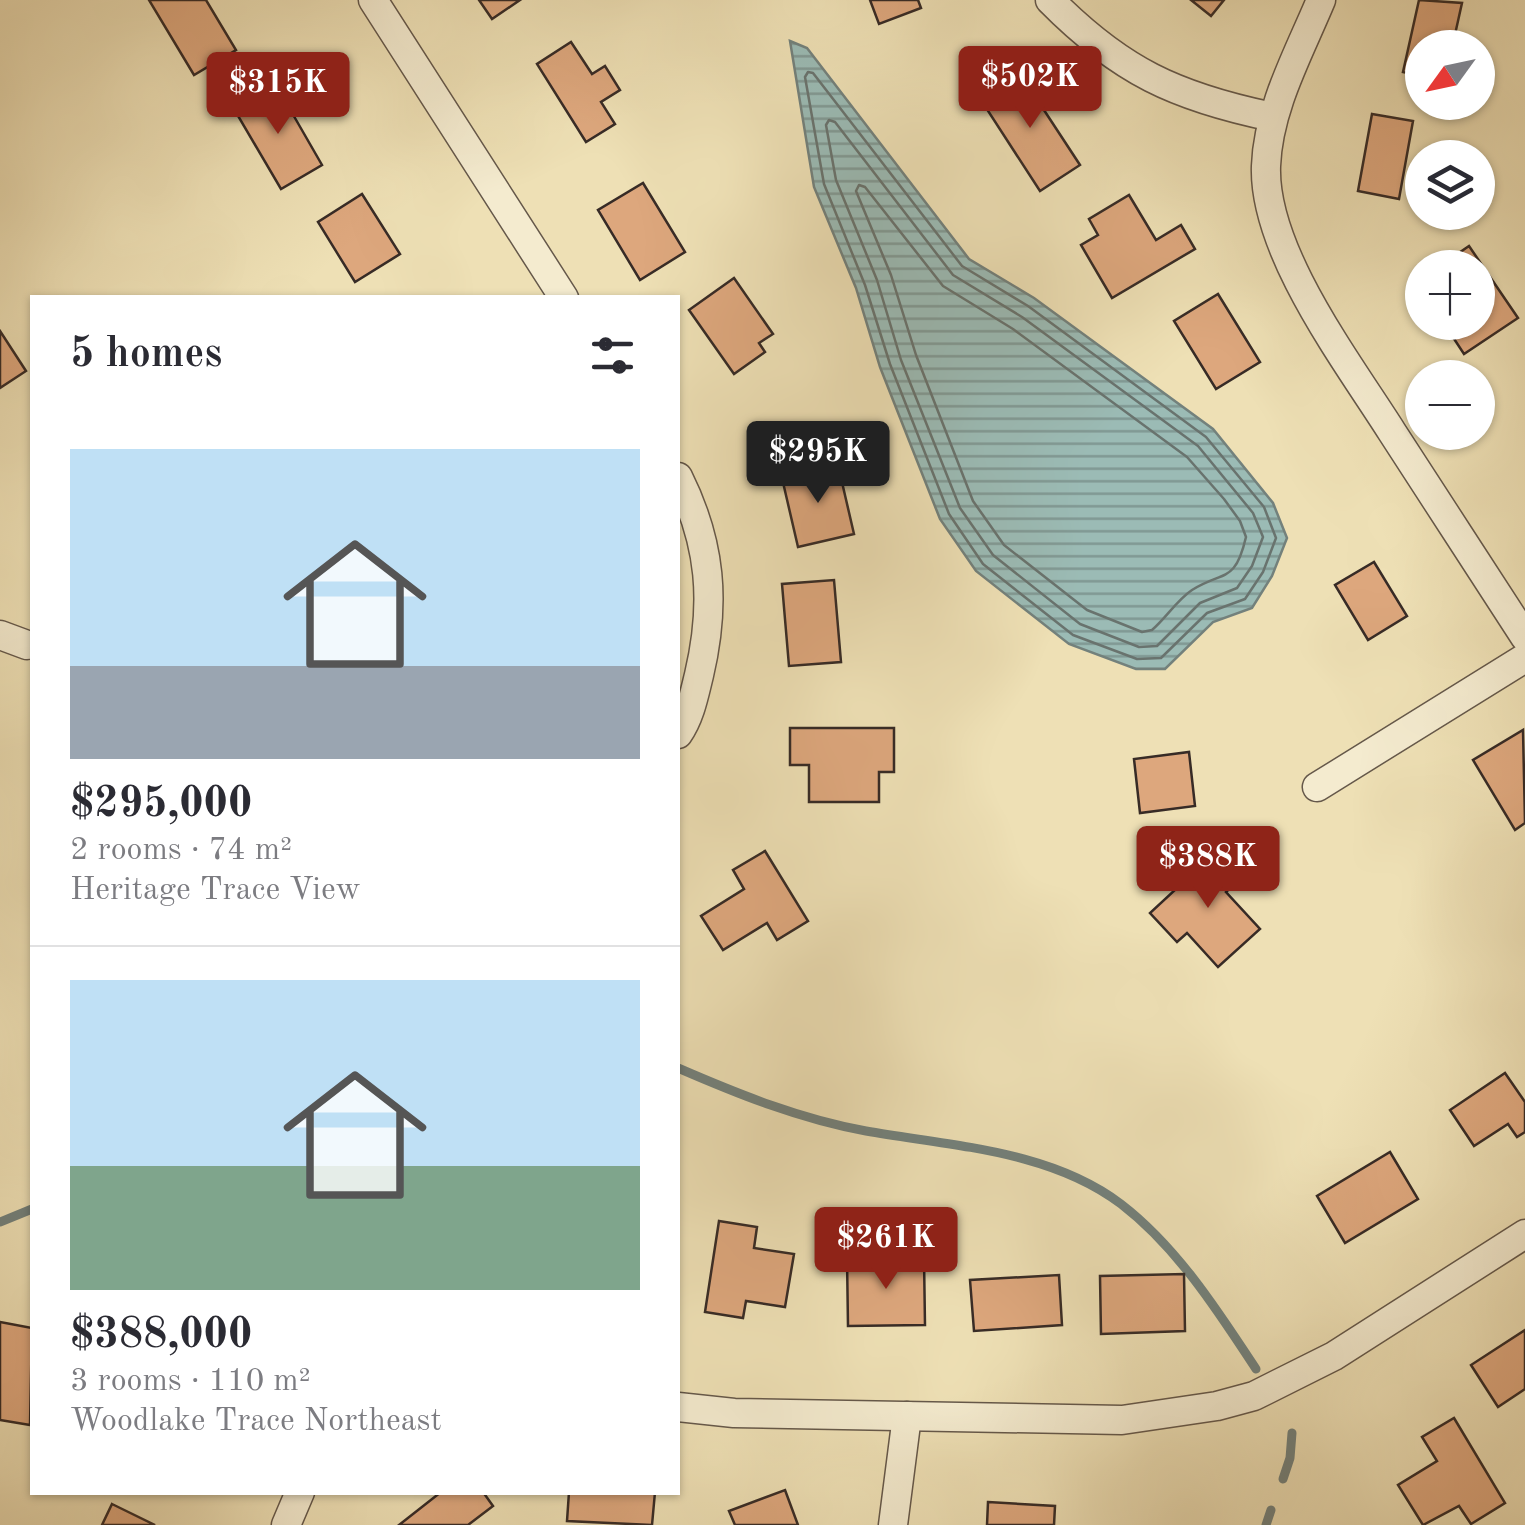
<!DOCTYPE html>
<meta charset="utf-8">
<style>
body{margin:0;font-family:"Old Standard TT",serif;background:#f7f7f7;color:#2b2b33;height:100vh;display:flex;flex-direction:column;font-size:38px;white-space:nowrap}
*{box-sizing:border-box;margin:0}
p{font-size:32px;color:#7c7c81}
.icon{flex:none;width:55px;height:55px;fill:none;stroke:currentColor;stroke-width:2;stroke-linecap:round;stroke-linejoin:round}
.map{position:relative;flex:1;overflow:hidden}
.details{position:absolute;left:30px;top:295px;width:650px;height:1200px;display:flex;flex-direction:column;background:#fff;border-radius:0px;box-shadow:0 2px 8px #0004}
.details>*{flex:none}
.needle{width:65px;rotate:237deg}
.tools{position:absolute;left:1405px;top:30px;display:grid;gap:20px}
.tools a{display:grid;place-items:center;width:90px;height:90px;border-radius:50%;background:#fff;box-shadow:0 2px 8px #0004;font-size:50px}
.price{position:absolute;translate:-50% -85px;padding:0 22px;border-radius:10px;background:#8f2418;color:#fff;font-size:32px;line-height:65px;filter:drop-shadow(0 2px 5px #0008)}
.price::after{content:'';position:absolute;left:50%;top:60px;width:30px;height:22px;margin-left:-15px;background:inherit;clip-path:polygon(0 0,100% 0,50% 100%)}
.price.selected{background:#222;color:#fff}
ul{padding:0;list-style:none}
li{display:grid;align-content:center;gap:20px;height:530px;padding:0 40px}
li+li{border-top:2px solid #e1e1e2}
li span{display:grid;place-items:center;height:310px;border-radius:0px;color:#555}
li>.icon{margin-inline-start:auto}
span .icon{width:180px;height:180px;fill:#fffc;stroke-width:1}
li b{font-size:42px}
h2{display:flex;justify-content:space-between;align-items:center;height:120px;padding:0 40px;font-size:42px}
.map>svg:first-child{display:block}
.water{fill:url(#water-rules);stroke:#73817c;stroke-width:2.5}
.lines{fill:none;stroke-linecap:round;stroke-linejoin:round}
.shore{stroke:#69736e;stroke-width:2.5}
.stream{stroke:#73817c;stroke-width:9}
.building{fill:#dda77d;stroke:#372b26;stroke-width:2.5}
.minor-casing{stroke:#65584a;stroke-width:31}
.minor{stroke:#f4ebcf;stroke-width:28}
</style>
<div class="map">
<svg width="1525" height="1525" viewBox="0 0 1525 1525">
<defs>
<pattern id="water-rules" width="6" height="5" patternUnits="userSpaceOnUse" patternTransform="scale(2.5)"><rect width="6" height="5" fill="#9bbbb5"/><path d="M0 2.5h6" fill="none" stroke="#7f9893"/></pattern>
</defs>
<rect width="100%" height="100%" fill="#eee0b5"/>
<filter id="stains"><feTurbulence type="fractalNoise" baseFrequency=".002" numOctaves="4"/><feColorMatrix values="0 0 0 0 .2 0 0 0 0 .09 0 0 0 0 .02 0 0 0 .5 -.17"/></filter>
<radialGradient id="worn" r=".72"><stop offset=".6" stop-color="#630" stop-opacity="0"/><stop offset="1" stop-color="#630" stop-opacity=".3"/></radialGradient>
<path class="water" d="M790,41L807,48L969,259L1034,298L1213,429L1273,503L1287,538L1272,576L1252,608L1213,622L1165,669H1136L1069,644L976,571L940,519L880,367L856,288L814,187Z"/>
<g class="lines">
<g class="shore">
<path d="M808,72L813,73L962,266L1028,306L1206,437L1264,507L1276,538L1263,572L1245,599L1207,613L1161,658L1137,659L1073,635L983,564L949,514L890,364L865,285L824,184L805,77Z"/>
<path d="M829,120L835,122L953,275L1022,317L1198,446L1253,513L1263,537L1252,566L1237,588L1200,603L1157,646L1139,647L1080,624L993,555L960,508L901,360L877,280L836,180L826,125Z"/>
<path d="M859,185L865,187L943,286L1013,329L1187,457L1224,499L1240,521L1246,537C1235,584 1224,570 1192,590C1177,600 1166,618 1152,630L1142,632L1087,610L1004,545L973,501L916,355L891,275L856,191Z"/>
</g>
<g class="stream">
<path d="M678,1068C738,1094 800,1119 866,1131C951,1146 1050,1150 1121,1204C1177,1247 1218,1311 1256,1369"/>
<path d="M0,1222L32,1209"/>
<path d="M1283,1479L1290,1458L1292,1433"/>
<path d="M1266,1525L1271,1510"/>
</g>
</g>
<g class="building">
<path d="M149,0H206L236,50L194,75Z"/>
<path d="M479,0H520L492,19Z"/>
<path d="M870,0H918L921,8L879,24Z"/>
<path d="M1191,0H1224L1211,16Z"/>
<path d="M1419,0L1462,3L1452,48H1422V76L1403,72Z"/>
<path d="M571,42L592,74L605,66L620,90L601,102L615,124L586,142L537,64Z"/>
<path d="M1019,72L1080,165L1040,191L979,97Z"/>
<path d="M276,85L322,165L281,189L234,109Z"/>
<path d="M1372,114L1413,121L1399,199L1358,191Z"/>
<path d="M643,183L685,252L640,280L598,210Z"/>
<path d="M362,194L400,254L355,282L318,222Z"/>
<path d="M1129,195L1156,240L1181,225L1195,249L1112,298L1081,245L1098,235L1089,219Z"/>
<path d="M1469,246L1518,318L1464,354L1443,322H1478V268H1437Z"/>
<path d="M734,278L773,334L759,343L765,352L734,374L689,310Z"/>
<path d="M1218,294L1260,362L1216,389L1174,321Z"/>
<path d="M0,331L26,371L0,388Z"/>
<path d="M838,465L854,534L798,547L782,478Z"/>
<path d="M1374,562L1407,616L1368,640L1335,585Z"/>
<path d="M834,580L841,662L789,666L782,584Z"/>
<path d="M790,728H894V772H879V802H809V765H790Z"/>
<path d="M1523,730L1525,823L1515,830L1473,760Z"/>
<path d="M1189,752L1195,806L1140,813L1134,759Z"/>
<path d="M1218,850L1242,877L1226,892L1260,929L1218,967L1187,933L1177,942L1150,913Z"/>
<path d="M765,851L808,921L777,940L767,923L723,950L701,916L744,889L733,870Z"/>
<path d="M1505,1073L1525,1102V1132L1517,1137L1508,1124L1474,1146L1450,1110Z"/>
<path d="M1390,1152L1418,1199L1345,1243L1317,1196Z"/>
<path d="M719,1221L757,1227L754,1248L794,1254L785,1307L746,1301L743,1318L705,1312Z"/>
<path d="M847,1258H924L925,1325L848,1326Z"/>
<path d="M1184,1274L1185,1331L1101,1334L1100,1276Z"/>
<path d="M1059,1275L1062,1325L974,1331L970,1280Z"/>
<path d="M0,1322L32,1328L30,1425L0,1420Z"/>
<path d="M1525,1330V1389L1498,1407L1471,1365Z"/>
<path d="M1454,1418L1505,1503L1471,1524L1459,1506L1423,1525L1398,1485L1437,1461L1422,1437Z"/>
<path d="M785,1490L798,1525H735L729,1511Z"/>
<path d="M441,1492H483L493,1506L468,1525H399Z"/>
<path d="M569,1492H655L652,1525L567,1521Z"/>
<path d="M988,1502L1055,1506L1054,1525H987Z"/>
<path d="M112,1504L155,1525H102Z"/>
</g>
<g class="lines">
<defs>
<g id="minor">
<path d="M373,0L564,298"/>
<path d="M1050,0C1120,71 1176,97 1273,117"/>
<path d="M1321,0C1299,53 1268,108 1266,166C1263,251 1347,361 1392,432C1436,500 1481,569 1525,637"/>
<path d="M678,477C711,543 716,603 699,675C694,695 690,717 678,734"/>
<path d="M0,635L27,645"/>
<path d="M1317,787L1525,658"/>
<path d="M678,1407L734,1413L1122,1420L1217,1406L1254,1396L1334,1356L1525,1234"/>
<path d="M286,1525L300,1492"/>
<path d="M893,1525L907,1416"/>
</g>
</defs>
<use href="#minor" class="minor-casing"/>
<use href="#minor" class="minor"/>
</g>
<rect width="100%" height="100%" filter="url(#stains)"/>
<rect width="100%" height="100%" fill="url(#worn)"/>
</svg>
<div class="tools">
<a><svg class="needle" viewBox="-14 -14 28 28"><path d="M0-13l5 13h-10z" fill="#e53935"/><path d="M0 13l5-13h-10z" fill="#7c7c81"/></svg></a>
<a><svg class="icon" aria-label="layers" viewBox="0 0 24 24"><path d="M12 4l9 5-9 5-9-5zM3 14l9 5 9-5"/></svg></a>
<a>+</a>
<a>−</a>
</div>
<b class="price" style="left:1030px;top:131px">$502K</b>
<b class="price" style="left:278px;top:137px">$315K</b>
<b class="price selected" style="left:818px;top:506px">$295K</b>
<b class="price" style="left:1208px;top:911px">$388K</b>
<b class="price" style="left:886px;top:1292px">$261K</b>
<section class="details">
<h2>5 homes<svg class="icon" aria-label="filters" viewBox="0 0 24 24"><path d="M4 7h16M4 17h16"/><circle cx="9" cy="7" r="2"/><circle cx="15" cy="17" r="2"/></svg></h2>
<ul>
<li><span style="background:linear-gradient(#bfe0f5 70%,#9aa5b1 0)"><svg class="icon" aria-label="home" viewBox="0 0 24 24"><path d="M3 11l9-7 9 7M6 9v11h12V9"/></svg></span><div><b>$295,000</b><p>2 rooms · 74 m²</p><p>Heritage Trace View</p></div></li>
<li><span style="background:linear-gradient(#bfe0f5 60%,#7fa58c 0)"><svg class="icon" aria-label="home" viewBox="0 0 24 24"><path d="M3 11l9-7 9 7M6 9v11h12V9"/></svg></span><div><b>$388,000</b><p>3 rooms · 110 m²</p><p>Woodlake Trace Northeast</p></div></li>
</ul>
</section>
</div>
